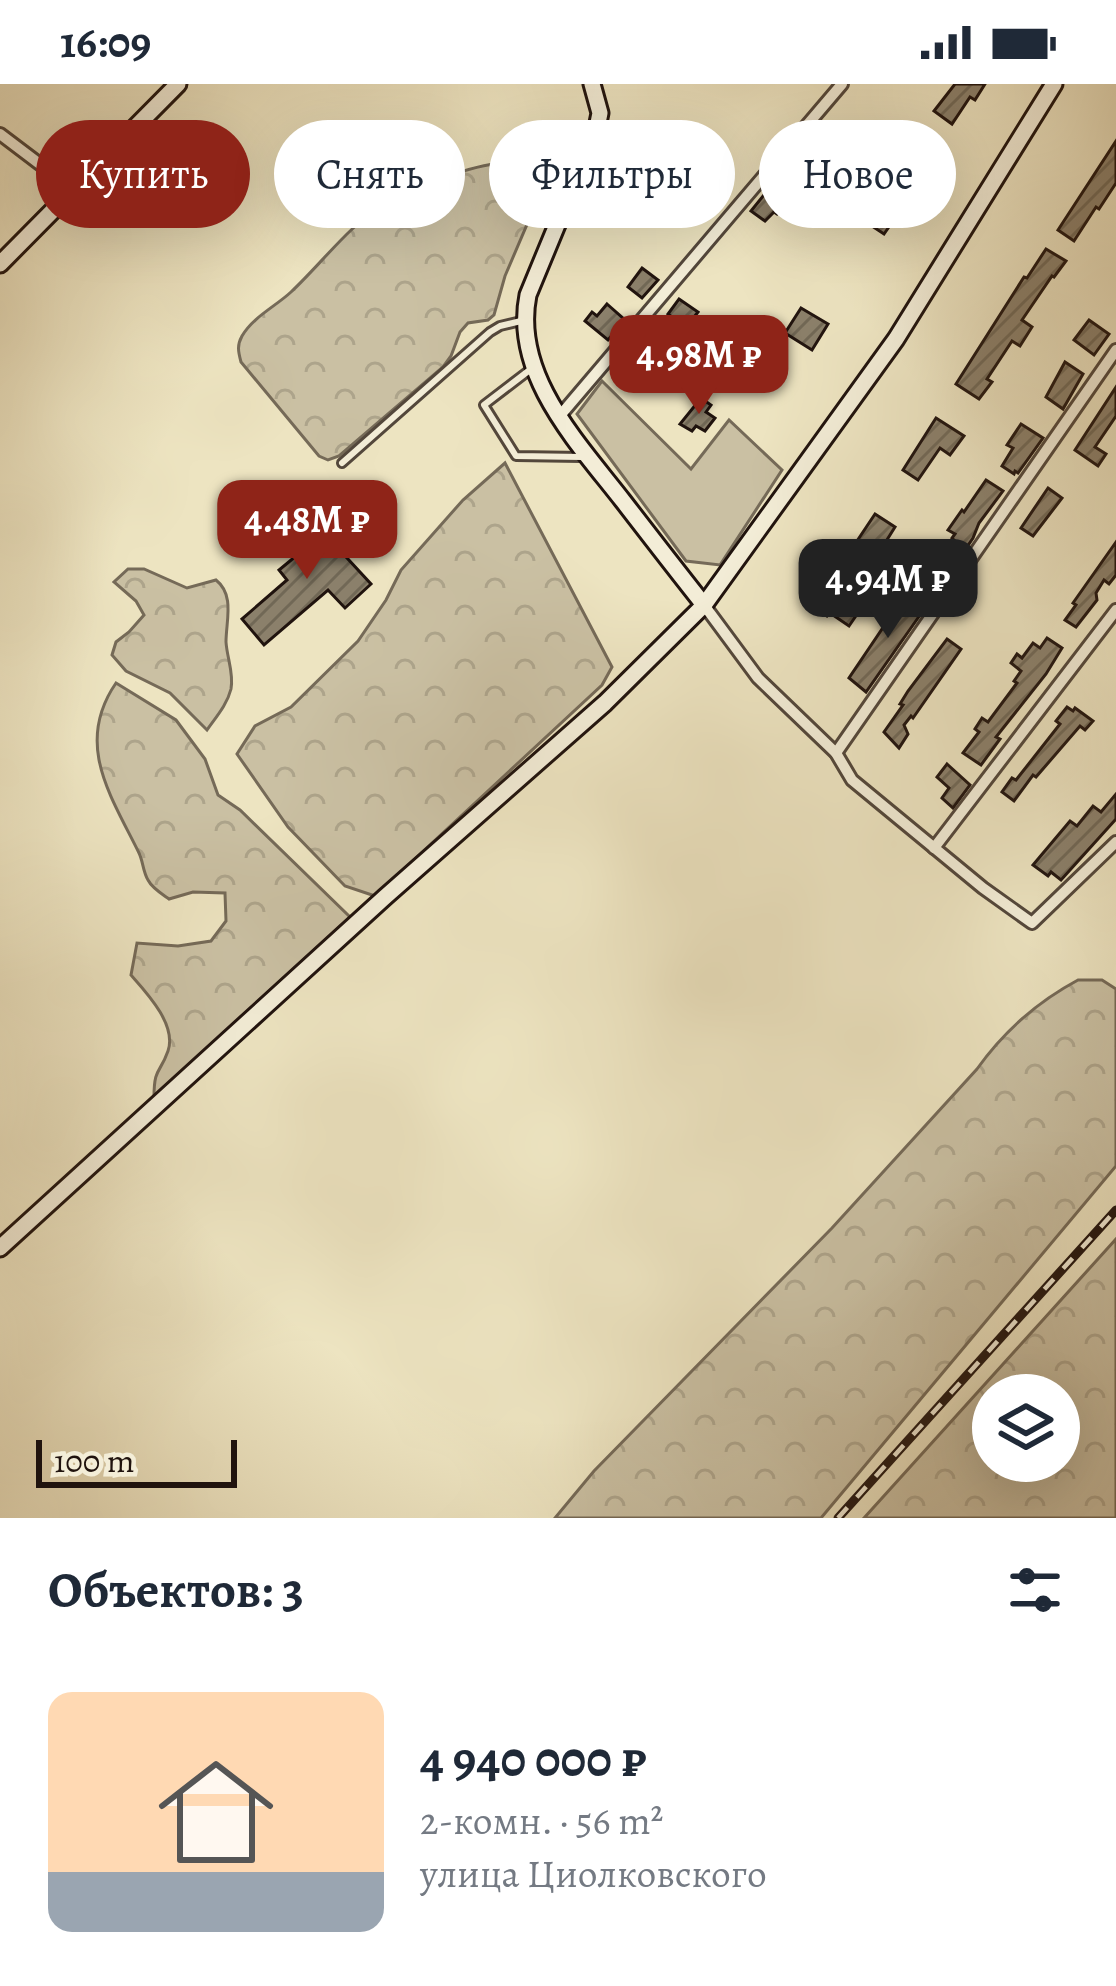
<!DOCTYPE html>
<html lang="ru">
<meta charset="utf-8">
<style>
body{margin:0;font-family:Alegreya,serif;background:#f6f6f7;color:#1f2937;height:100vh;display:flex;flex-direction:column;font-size:45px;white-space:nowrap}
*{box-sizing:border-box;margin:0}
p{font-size:39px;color:#747a83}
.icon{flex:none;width:66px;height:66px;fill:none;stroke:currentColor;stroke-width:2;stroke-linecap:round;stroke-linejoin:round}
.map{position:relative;height:1434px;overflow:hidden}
.drawer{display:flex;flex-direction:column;background:#fff;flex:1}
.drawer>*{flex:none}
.top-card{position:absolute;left:36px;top:36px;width:1044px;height:108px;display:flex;gap:24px}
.controls{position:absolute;left:972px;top:1290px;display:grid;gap:24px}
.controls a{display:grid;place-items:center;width:108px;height:108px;border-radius:50%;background:#fff;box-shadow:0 12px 48px #0002;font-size:60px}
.scale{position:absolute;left:36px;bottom:30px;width:201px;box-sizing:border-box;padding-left:12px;border:6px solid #20130e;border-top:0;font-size:33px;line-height:42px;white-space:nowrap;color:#20130e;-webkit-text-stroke:9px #f3edd7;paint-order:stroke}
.price{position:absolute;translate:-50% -102px;padding:0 27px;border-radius:24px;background:#8f2418;color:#fff;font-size:39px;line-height:78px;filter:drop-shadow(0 3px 6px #0008)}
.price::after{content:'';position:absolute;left:50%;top:72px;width:36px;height:27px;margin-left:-18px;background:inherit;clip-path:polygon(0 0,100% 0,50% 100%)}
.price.active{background:#222;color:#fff}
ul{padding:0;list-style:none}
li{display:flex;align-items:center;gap:36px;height:300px;padding:0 48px}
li+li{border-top:3px solid #e0e1e3}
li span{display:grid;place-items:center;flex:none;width:336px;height:240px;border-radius:24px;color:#555}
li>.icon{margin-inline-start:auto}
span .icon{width:144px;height:144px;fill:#fffc;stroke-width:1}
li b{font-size:51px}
h2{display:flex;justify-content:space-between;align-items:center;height:144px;padding:0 48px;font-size:51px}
.chip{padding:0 42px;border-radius:54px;background:#fff;box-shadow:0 12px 48px #0002;font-size:42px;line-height:108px}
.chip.active{background:#8f2418;color:#fff}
.status{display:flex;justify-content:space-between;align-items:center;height:84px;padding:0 60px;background:#fff;direction:ltr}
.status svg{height:33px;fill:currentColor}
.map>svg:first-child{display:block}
.green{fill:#cac0a3;stroke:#756a58;stroke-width:3}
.forest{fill:url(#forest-crowns);stroke:#756a58;stroke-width:3;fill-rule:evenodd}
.building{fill:url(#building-hatch);stroke:#20130e;stroke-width:3}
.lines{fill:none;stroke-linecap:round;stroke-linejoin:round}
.lane-casing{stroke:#53473b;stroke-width:12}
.street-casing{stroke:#53473b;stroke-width:16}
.secondary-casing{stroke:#20130e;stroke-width:21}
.lane{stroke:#f3edd7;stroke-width:6}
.street{stroke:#f3edd7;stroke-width:10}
.secondary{stroke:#f3edd7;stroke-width:15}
.rail-casing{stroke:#20130e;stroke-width:9}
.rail{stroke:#f3edd7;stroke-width:4.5;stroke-dasharray:14;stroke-linecap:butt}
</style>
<div class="status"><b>16:09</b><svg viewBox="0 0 49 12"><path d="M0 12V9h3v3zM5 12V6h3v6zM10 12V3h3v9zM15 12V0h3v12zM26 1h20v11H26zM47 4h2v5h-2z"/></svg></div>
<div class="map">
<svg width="1116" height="1434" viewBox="0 0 1116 1434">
<defs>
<pattern id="forest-crowns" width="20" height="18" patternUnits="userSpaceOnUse" patternTransform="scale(3)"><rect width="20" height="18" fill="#cac0a3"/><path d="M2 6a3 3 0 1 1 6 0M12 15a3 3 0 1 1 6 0" fill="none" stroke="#ada48b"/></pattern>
<pattern id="building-hatch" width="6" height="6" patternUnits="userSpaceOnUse" patternTransform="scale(3)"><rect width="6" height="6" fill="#8b806b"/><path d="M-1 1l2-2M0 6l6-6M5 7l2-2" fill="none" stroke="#716856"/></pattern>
</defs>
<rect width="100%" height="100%" fill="#ede4c1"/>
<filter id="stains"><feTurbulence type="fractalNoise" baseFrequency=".00167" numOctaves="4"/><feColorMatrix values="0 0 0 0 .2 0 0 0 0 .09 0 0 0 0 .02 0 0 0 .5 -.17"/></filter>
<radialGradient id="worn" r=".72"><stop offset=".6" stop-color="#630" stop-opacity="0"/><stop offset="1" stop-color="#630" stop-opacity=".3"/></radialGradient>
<path class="green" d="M602,297L691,385L729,336L782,386L720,481L686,477L577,330Z"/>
<g class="forest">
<path d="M502,79C525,83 540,92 537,117L505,192L494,231L488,236L468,239L460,248L451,272L443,283L339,372L328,376L319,372L241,278C238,267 237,261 242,252C253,233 276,222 291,208C322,179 350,140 387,118C412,103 473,81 502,79Z"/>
<path d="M505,379L612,583L602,601L375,812L345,802L288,743L237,670L255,642L291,623L358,557L386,516L401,486L463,416Z"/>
<path d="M128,485H144L187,504L216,496C235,511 226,537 226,558C227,574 234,589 231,605C227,621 216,633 207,646L170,609L126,587L112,571L116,558L129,548L144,531L136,517L114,498Z"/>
<path d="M116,599L176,636L205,675L218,711L240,726L350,833L154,1013C154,983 160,990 168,967C177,941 147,909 131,891L137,859L178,862L211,857L226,837L225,809L193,808L169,815C162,810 152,804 148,796C143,788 143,777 139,769C111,712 74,660 116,599Z"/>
<path d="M1078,896H1102L1116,905V1082L821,1434H555L594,1387L832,1144L977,985C1004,947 1037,918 1078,896Z"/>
<path d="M1116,1155V1434H864ZM993,1311H1059V1377H993Z"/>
</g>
<g class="building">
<path d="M955,0H985L975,16L970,13L952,40L934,27Z"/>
<path d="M1116,57V99L1099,125L1096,123L1074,157L1058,146Z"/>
<path d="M916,62L931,72L914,97L899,86Z"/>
<path d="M772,101L787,112L786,114L789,116L777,130L774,128L765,137L751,127Z"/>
<path d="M881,115L900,127L884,150L866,138Z"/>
<path d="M1046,165L1066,177L1054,193L1052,192L1022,236L1032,243L1020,262L1012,257L987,295L992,298L979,315L956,300L1024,193L1027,194Z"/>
<path d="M642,184L658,196L642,214L628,203Z"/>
<path d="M679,215L698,228L649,291L638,281L644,275L636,269L650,251L661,259L677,237L668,230Z"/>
<path d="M607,220L625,236L608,256L585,237L592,228L597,232Z"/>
<path d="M801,224L828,240L812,266L785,249Z"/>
<path d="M1089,236L1109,250L1094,271L1074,256Z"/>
<path d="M1065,278L1083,290L1063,325L1046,313Z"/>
<path d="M1116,303V332L1095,363L1106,370L1098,382L1075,366Z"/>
<path d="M701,314L711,321L706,328L715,334L705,347L696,342L692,347L680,340Z"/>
<path d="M936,334L964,352L950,371L940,364L918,396L903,386Z"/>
<path d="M1021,340L1043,354L1018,389L1015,387L1014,390L1002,382L1013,364L1007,361Z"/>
<path d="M986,396L1003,407L979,439L973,454L945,495L913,472L918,465L937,477L954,456L952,454L955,450L948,446L962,426L964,428Z"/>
<path d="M1048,404L1062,414L1033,452L1021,444Z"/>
<path d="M875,430L895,443L858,502L837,487Z"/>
<path d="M311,435L371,500L345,524L328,506L264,561L242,535L287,496L279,486L296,472L285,459Z"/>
<path d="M1116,458V491L1109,500L1104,496L1096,509L1097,516L1076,543L1065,536L1076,521L1073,519Z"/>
<path d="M825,508L837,517L840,513L860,526L849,542L830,529L827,532L814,523Z"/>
<path d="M907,508L927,521L866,608L849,594Z"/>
<path d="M1047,554L1062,564L1046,590L996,653L1000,655L981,681L963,669L979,648L975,645L982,634L988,638L1017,599L1014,597L1021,587L1011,579L1017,570L1022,574L1033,559L1040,564Z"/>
<path d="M947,555L961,565L913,634L911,632L904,641L908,650L899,664L884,648L903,621L900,620L908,607Z"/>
<path d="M1067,623L1073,627L1075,624L1093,637L1085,646L1080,642L1036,693L1033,691L1014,717L1002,708L1012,694L1016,696L1060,640L1056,637Z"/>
<path d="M947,680L970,701L953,724L942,714L949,704L937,693Z"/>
<path d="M1116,710V735L1061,796L1051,788L1048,792L1033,781L1070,737L1077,742L1093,722L1101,728Z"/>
</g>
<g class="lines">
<defs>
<g id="lane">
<path d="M531,285L484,321L516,372L582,373"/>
<path d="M342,379L490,248L500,242L521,237"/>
</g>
<g id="street">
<path d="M0,50L74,106"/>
<path d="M558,334L842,0"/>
<path d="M704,521L758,594L836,669L852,696L983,804L1032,839L1116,758"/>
<path d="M836,669L1116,266"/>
<path d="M934,764L1116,526"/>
</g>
<g id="secondary">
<path d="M592,0L600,29L597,44L528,211C512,291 578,359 623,417C650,452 677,487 704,521"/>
<path d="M0,180L178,0"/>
<path d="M0,1164L385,813L605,619L704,521L896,255L1054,0"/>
</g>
</defs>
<use href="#lane" class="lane-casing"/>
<use href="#street" class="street-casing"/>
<use href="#secondary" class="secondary-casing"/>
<use href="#lane" class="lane"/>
<use href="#street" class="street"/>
<use href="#secondary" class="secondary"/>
<defs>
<path id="rail" d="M838,1434L1116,1126"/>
</defs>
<use href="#rail" class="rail-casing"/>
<use href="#rail" class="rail"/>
</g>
<rect width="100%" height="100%" filter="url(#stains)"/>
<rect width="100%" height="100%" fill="url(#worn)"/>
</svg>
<div class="controls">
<a><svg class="icon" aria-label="layers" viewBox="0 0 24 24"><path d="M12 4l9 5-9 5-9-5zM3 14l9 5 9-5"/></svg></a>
</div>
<div class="scale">100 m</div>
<b class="price" style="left:699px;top:333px">4.98M ₽</b>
<b class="price" style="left:307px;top:498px">4.48M ₽</b>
<b class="price active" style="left:888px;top:557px">4.94M ₽</b>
<div class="top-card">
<a class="chip active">Купить</a>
<a class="chip">Снять</a>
<a class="chip">Фильтры</a>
<a class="chip">Новое</a>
</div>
</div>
<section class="drawer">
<h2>Объектов: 3<svg class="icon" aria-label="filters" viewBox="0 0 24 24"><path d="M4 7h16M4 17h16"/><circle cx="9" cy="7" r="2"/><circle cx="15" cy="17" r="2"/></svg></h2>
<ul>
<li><span style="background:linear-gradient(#ffd9b3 75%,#9aa5b1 0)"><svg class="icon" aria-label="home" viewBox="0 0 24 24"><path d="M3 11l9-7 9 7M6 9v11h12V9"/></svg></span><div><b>4 940 000 ₽</b><p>2-комн. · 56 m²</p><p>улица Циолковского</p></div></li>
</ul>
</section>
